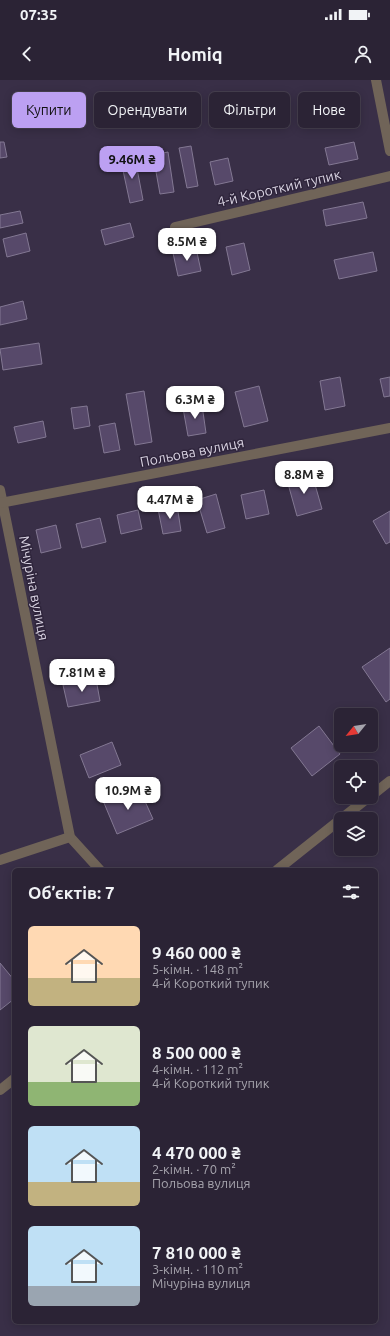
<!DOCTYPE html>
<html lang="uk">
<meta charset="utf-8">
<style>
body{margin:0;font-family:Ubuntu,sans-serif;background:#332b3d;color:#f1f3f6;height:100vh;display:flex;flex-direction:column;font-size:15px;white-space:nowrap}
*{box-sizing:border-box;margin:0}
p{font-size:13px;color:#a6a4ad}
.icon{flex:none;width:22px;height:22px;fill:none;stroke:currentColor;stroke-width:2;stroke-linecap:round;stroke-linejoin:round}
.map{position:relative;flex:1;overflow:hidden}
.sheet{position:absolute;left:12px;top:788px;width:366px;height:456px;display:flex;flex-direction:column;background:#2b2335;border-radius:6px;box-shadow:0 2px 10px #0003,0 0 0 1px #474050}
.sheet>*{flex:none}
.top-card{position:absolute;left:12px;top:12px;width:366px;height:36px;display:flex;gap:8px}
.needle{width:26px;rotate:240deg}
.controls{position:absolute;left:334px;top:628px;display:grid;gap:8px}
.controls a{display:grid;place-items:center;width:44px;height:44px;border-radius:6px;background:#2b2335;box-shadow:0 2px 10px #0003,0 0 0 1px #474050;font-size:20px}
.price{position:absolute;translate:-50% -34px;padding:0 9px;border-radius:8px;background:#fff;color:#222;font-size:13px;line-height:26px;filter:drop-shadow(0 1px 2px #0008)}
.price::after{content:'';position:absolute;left:50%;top:24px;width:12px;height:9px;margin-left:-6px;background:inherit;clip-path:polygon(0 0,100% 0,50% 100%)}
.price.active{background:#bca0f2;color:#111}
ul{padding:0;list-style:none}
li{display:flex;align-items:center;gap:12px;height:100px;padding:0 16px}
li span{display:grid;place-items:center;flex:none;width:112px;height:80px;border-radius:6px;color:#555}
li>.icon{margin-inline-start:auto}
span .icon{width:48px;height:48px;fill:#fffc;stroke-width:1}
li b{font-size:17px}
h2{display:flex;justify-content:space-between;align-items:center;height:48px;padding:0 16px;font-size:17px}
.pill{padding:0 14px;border-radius:6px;background:#2b2335;box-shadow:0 2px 10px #0003,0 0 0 1px #474050;font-size:14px;line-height:36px}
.pill.active{background:#bca0f2;color:#111}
.status{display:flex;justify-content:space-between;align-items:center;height:28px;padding:0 20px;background:#2b2335;direction:ltr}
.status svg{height:11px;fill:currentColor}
header{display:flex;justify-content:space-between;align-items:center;height:52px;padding:0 16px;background:#2b2335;font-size:18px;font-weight:700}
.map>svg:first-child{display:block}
.building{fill:#57496a;stroke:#837893}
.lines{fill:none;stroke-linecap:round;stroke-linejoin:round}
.minor{stroke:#706458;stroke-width:10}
.labels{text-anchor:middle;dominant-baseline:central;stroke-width:3;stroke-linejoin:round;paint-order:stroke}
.street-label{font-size:14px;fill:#d8d2e1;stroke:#2f253c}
</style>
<div class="status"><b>07:35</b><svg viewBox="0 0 49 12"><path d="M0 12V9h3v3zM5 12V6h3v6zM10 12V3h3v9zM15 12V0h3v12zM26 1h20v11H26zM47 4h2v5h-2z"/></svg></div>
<header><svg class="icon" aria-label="back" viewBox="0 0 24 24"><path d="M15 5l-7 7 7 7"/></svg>Homiq<svg class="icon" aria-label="person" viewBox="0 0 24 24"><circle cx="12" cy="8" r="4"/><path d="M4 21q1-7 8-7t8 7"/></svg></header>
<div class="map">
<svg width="390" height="1256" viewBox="0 0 390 1256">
<rect width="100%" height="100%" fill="#392f47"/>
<g class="building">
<path d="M345,21L348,36L320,43L316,28Z"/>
<path d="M0,62H4L7,77L0,78Z"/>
<path d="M354,62L358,79L329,85L325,68Z"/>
<path d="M191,66L198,106L187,108L179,68Z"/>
<path d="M168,72L174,112L160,114L153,75Z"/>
<path d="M135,78L143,120L130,123L121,81Z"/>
<path d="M228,78L233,101L215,105L210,82Z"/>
<path d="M363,122L367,138L326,146L323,130Z"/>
<path d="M20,131L23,143L0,148V135Z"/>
<path d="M130,143L134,157L105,165L101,150Z"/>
<path d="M26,153L30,171L7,177L3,159Z"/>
<path d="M244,163L250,190L232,195L226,167Z"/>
<path d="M196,168L201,191L178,196L173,173Z"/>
<path d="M373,172L377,191L339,199L334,180Z"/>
<path d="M23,221L27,239L0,245V227Z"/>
<path d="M39,263L42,284L3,290L0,269Z"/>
<path d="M340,297L345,326L325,330L320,301Z"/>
<path d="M390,297V316L384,317L380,299Z"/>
<path d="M259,306L268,341L244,347L235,312Z"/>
<path d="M144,311L152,362L135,365L126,314Z"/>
<path d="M202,325L206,353L188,356L183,328Z"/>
<path d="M87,326L90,346L74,349L71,328Z"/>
<path d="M43,341L46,357L18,363L14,347Z"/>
<path d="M115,343L120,370L104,373L99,346Z"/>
<path d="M312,394L322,429L297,436L287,400Z"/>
<path d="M264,410L269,434L246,439L241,415Z"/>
<path d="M216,414L225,448L207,453L197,420Z"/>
<path d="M177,425L181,451L163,454L158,429Z"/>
<path d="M138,430L142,449L121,454L117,435Z"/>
<path d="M390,431V462L386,464L373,441Z"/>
<path d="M100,438L106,462L82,468L76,444Z"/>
<path d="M56,445L61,468L41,473L36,450Z"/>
<path d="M390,568V619L386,622L362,587Z"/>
<path d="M96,599L100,621L68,627L63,605Z"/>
<path d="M319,646L340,674L312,696L291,668Z"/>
<path d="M112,662L121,685L89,698L80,675Z"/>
<path d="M139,708L153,739L117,754L104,723Z"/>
<path d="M0,883L14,900V919L0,930Z"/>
</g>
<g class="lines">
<g class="minor">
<path d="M376,0L390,71"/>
<path d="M175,147L390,96"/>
<path d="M0,410L70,757L100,790"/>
<path d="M0,423L390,348"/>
<path d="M371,716L390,701"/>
<path d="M341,739L369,717"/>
<path d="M0,780L70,757"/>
<path d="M277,790L341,739"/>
<path d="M0,1010L14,999"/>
</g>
</g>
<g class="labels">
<g class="street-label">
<text transform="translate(279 108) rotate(-13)">4-й Короткий тупик</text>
<text transform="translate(192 372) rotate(-11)">Польова вулиця</text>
<text transform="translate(34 508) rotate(79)">Мічуріна вулиця</text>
</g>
</g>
</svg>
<div class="controls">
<a><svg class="needle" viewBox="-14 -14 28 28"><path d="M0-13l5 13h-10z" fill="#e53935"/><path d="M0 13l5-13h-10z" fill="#a6a4ad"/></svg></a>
<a><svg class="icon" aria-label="locate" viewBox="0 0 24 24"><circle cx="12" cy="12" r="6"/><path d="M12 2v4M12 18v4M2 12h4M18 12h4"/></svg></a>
<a><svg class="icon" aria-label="layers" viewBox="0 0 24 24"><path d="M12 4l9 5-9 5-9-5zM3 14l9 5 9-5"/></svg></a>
</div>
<b class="price active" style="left:132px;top:100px">9.46M ₴</b>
<b class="price" style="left:187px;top:182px">8.5M ₴</b>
<b class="price" style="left:195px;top:340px">6.3M ₴</b>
<b class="price" style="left:304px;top:415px">8.8M ₴</b>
<b class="price" style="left:170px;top:440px">4.47M ₴</b>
<b class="price" style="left:82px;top:613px">7.81M ₴</b>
<b class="price" style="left:128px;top:731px">10.9M ₴</b>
<div class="top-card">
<a class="pill active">Купити</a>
<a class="pill">Орендувати</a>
<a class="pill">Фільтри</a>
<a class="pill">Нове</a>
</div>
<section class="sheet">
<h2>Об’єктів: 7<svg class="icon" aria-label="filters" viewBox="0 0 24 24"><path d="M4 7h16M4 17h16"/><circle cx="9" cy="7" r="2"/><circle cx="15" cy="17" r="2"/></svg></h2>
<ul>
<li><span style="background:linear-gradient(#ffd9b3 65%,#c2b280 0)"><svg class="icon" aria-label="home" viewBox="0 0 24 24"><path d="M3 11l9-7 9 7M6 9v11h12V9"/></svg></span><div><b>9 460 000 ₴</b><p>5-кімн. · 148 m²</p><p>4-й Короткий тупик</p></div></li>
<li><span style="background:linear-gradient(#dfe7d0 70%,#8fb573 0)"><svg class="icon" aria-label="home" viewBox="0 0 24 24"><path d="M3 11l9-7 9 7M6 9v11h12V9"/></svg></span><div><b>8 500 000 ₴</b><p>4-кімн. · 112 m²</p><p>4-й Короткий тупик</p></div></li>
<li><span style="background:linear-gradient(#bfe0f5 70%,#c2b280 0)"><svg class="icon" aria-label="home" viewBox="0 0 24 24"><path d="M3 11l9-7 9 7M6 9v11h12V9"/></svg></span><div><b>4 470 000 ₴</b><p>2-кімн. · 70 m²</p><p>Польова вулиця</p></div></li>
<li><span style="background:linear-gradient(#bfe0f5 75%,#9aa5b1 0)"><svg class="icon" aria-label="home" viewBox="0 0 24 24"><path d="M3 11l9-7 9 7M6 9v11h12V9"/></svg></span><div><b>7 810 000 ₴</b><p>3-кімн. · 110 m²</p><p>Мічуріна вулиця</p></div></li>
</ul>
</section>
</div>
